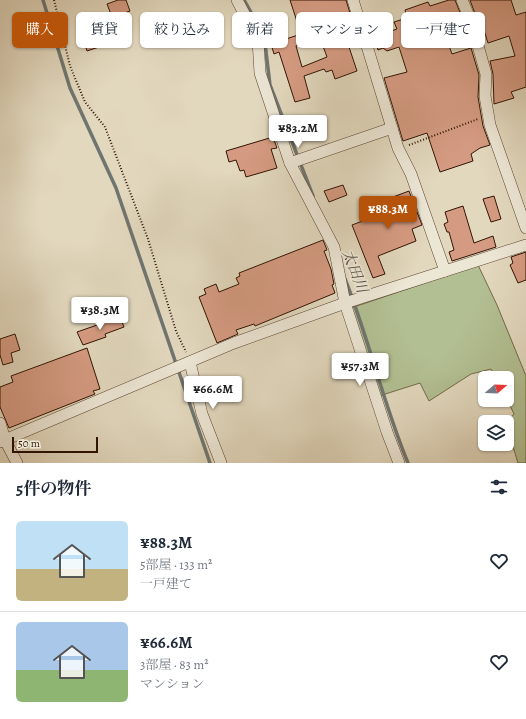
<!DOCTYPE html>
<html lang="ja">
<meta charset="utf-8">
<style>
body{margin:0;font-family:Alegreya,"Noto Serif JP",serif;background:#f2f2f3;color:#1f2937;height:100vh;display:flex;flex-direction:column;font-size:15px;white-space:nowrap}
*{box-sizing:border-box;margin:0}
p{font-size:13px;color:#747a83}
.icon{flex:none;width:22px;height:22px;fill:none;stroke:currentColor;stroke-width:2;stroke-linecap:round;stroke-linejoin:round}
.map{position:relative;height:463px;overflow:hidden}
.side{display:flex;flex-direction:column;background:#fff;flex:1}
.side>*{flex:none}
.hud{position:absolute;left:12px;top:12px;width:502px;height:36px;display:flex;gap:8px}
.needle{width:26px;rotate:71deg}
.buttons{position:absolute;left:478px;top:371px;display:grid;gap:8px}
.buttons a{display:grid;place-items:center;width:36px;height:36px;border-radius:6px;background:#fff;box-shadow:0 1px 3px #0004;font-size:20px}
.scale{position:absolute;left:12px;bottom:10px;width:86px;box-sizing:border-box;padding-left:4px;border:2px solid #311402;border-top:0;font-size:11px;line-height:14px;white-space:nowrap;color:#311402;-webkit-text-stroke:3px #ece6d5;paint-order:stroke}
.price{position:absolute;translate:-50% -34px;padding:0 9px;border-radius:4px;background:#fff;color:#222;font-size:13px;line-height:26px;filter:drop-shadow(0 1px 2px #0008)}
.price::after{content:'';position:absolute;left:50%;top:24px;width:12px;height:9px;margin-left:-6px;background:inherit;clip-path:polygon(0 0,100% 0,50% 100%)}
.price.on{background:#b45309;color:#fff}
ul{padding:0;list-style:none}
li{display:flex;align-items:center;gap:12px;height:100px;padding:0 16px}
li+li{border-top:1px solid #e0e1e3}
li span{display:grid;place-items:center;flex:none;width:112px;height:80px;border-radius:6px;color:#555}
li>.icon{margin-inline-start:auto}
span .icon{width:48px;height:48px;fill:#fffc;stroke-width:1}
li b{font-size:17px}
h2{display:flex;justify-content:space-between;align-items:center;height:48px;padding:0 16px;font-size:17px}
.pill{padding:0 14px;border-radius:6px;background:#fff;box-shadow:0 1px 3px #0004;font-size:14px;line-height:36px}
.pill.on{background:#b45309;color:#fff}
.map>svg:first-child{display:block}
.green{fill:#b2bf92;stroke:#726a4a}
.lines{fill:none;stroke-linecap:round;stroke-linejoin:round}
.stream{stroke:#6f7670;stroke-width:3.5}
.building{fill:#d59b82;stroke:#311402;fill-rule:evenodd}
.minor-casing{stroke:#5d4531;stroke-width:12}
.path{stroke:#311402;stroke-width:2;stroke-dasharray:1 2;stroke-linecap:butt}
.minor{stroke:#ece6d5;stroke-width:11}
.labels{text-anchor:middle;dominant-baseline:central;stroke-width:3.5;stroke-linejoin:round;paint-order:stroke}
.water-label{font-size:15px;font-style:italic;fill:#554d42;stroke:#ece6d5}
</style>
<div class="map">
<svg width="526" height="463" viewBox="0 0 526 463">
<rect width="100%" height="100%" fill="#e2d8be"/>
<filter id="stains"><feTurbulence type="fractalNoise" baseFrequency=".005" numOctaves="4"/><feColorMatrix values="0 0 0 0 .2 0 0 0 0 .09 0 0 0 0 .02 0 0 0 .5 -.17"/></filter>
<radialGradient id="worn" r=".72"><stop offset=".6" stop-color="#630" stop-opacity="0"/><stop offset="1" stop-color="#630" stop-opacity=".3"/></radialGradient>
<path class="green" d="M478,265L497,305L526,376V463H518L507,427V422L514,414L507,399V378H496L491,369L471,374L429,401L420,383L379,396L351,308Z"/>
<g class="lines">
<g class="stream">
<path d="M43,0L70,88L116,188L210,463"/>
<path d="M244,0L264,35L270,85L313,196"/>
<path d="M345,279C369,339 383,403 408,463"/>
</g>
</g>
<g class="building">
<path d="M118,0H126L130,11L112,17L107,4Z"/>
<path d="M290,0H346L350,13L341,16L347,35H345L357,71L335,79L332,70L326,72L324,69L304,76L310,98L295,102L279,52L274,54L266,28L278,24L283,40L301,34ZM320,38L327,57L302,67L296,46Z"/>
<path d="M449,0H455L465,25L444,32L452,54L471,48L479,75L478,97L483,126L490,145L480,148L471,154L473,161L440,172L427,133L403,141L384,78L407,72L399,47L387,51L383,48L378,50L374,37L397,29L394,22L407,18L405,10L428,2L430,6Z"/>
<path d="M470,0H511L516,15L526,12V87L511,92L514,98L494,104L493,74L490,61L515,56L509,36L488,43L481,21L478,22Z"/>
<path d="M96,19L105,45L87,51L79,25Z"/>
<path d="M273,137L277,148L271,149L277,168L246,177L244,170L240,171L236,160L229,162L226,151Z"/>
<path d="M343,185L347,195L329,202L324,191Z"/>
<path d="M409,191L422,225L412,229L416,241L378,256L385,274L373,278L352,225L381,214L377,203Z"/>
<path d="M494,196L501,219L491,222L483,199Z"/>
<path d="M463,206L474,243L493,236L496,247L452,261L449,252L454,250L449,232H447L444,224L448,222L445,212Z"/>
<path d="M323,240L327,250L324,251L331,269L334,284L332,285L335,293L255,326L254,324L236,330L238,334L217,343L199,297L206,294L204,289L216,284L219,292L239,284L236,278L240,276L239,273Z"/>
<path d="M526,252V280L518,283L510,265L513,263L511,257Z"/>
<path d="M120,317L124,327L105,334L106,337L83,345L77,332Z"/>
<path d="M15,334L20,350L11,353L13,362L3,365L0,355V339Z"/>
<path d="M87,348L100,389L93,391L95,394L9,428L0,407V387L13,382L11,376Z"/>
</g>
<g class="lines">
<defs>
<g id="minor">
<path d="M237,0L258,40L260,73L290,163L334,247L345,303L387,432L399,463"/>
<path d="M353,0L398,148L411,174L445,271"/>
<path d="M462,0L471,21L486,74L485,96L490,125L526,228"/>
<path d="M290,163L392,128"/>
<path d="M190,362L202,414L221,463"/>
<path d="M0,423L5,440L17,463"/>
<path d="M0,442L234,343L345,303L526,245"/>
</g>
</defs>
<use href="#minor" class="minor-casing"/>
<g class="path">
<path d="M54,0L70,66L85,102L105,127L148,239L176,331L186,352"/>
<path d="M409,145L478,119"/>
</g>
<use href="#minor" class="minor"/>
</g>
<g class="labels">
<g class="water-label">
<text transform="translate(355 271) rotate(69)">太田川</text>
</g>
</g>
<rect width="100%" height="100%" filter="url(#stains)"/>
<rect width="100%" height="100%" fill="url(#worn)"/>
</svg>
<div class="buttons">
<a><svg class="needle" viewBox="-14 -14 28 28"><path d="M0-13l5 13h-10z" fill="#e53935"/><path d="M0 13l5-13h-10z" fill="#747a83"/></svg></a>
<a><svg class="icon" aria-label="layers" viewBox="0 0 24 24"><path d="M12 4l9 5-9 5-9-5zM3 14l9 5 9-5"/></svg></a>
</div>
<div class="scale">50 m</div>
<b class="price" style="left:298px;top:149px">¥83.2M</b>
<b class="price on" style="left:388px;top:230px">¥88.3M</b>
<b class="price" style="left:100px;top:331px">¥38.3M</b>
<b class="price" style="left:360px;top:387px">¥57.3M</b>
<b class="price" style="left:213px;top:410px">¥66.6M</b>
<div class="hud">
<a class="pill on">購入</a>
<a class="pill">賃貸</a>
<a class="pill">絞り込み</a>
<a class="pill">新着</a>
<a class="pill">マンション</a>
<a class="pill">一戸建て</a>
</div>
</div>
<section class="side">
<h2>5件の物件<svg class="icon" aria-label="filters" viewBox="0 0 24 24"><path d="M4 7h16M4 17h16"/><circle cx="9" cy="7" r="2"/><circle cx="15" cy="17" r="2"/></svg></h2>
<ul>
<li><span style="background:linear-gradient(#bfe0f5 60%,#c2b280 0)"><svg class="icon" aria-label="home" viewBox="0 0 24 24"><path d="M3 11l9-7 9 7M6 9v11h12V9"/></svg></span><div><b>¥88.3M</b><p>5部屋 · 133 m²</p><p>一戸建て</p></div><svg class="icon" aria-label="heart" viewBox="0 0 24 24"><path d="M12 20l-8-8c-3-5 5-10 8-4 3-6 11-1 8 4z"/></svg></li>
<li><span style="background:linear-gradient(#a9c7e8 60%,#8fb573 0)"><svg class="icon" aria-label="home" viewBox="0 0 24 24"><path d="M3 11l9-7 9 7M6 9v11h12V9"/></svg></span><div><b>¥66.6M</b><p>3部屋 · 83 m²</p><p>マンション</p></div><svg class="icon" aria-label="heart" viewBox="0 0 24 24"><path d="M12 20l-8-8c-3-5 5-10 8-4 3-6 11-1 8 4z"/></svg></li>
</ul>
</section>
